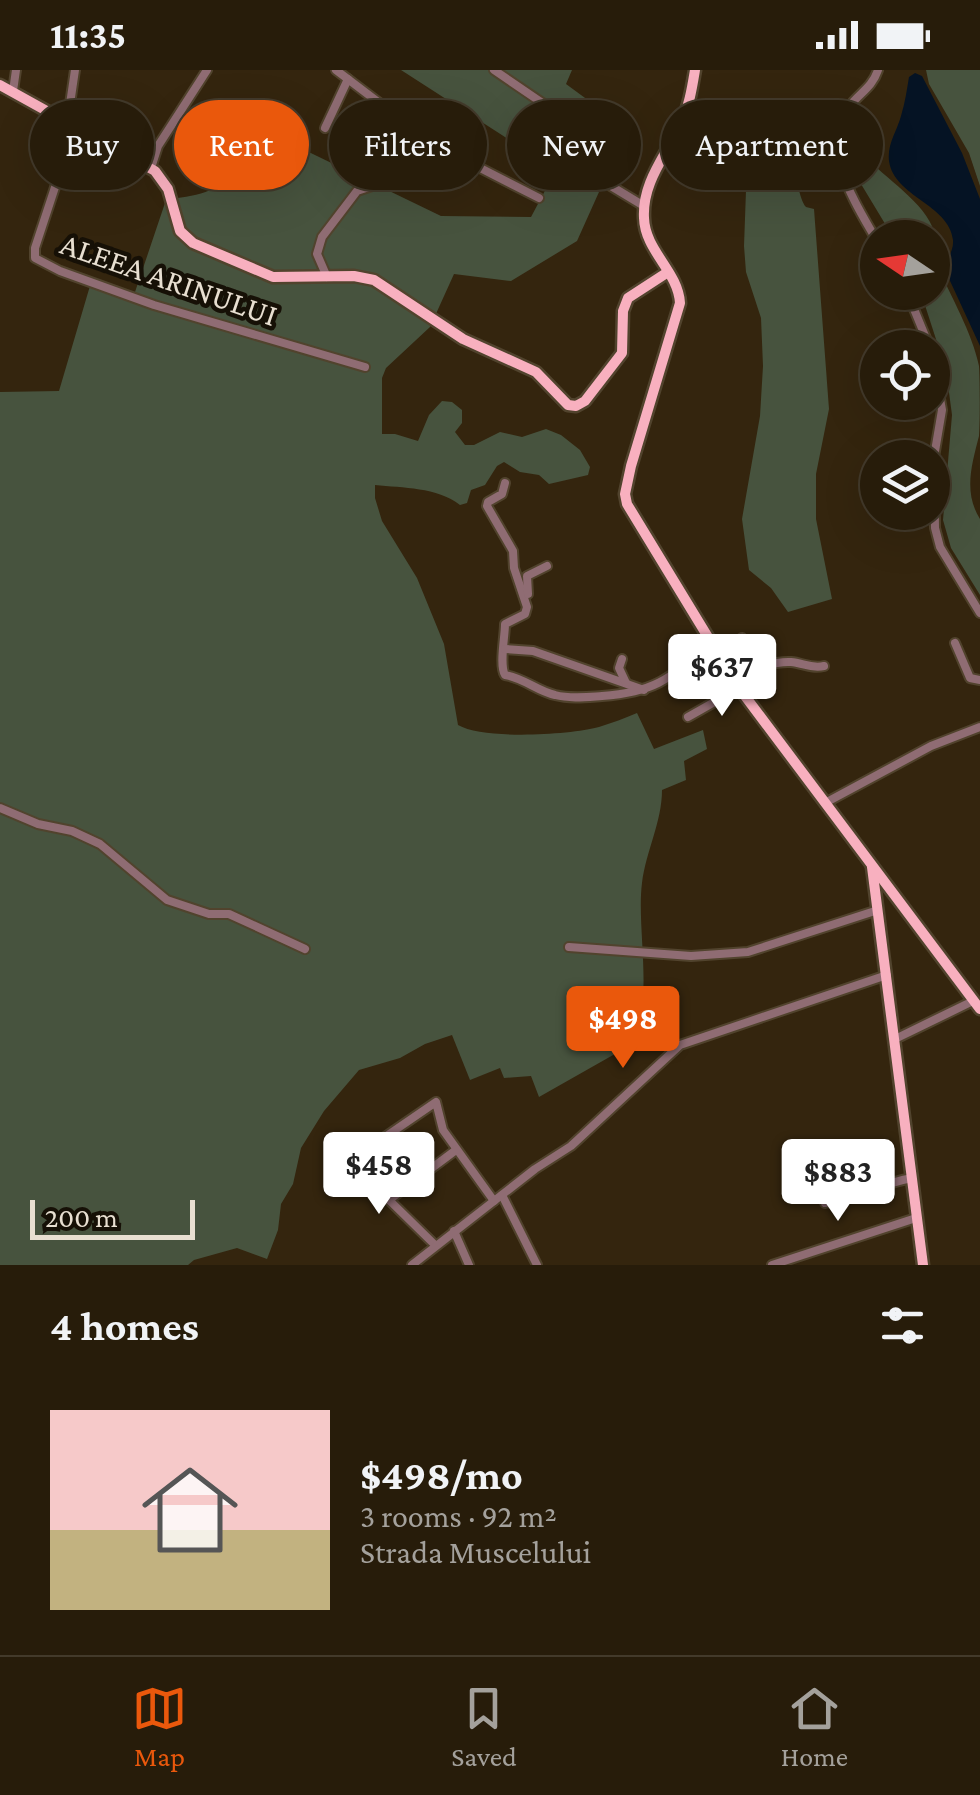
<!DOCTYPE html>
<meta charset="utf-8">
<style>
body{margin:0;font-family:"Crimson Pro",serif;background:#332918;color:#f1f3f6;height:100vh;display:flex;flex-direction:column;font-size:38px;white-space:nowrap}
*{box-sizing:border-box;margin:0}
p{font-size:32px;color:#a4a19c}
.icon{flex:none;width:55px;height:55px;fill:none;stroke:currentColor;stroke-width:2;stroke-linecap:round;stroke-linejoin:round}
.map{position:relative;height:1195px;overflow:hidden}
.panel{display:flex;flex-direction:column;background:#271c0a;flex:1}
.panel>*{flex:none}
.hud{position:absolute;left:30px;top:30px;width:920px;height:90px;display:flex;gap:20px}
.needle{width:65px;rotate:283deg}
.buttons{position:absolute;left:860px;top:150px;display:grid;gap:20px}
.buttons a{display:grid;place-items:center;width:90px;height:90px;border-radius:50%;background:#271c0a;box-shadow:0 10px 40px #0002,0 0 0 2px #433a2b;font-size:50px}
.scale{position:absolute;left:30px;bottom:25px;width:165px;box-sizing:border-box;padding-left:10px;border:5px solid #e8dfd1;border-top:0;font-size:28px;line-height:35px;white-space:nowrap;color:#e8dfd1;-webkit-text-stroke:8px #161006;paint-order:stroke}
.price{position:absolute;translate:-50% -85px;padding:0 22px;border-radius:10px;background:#fff;color:#222;font-size:32px;line-height:65px;filter:drop-shadow(0 2px 5px #0008)}
.price::after{content:'';position:absolute;left:50%;top:60px;width:30px;height:22px;margin-left:-15px;background:inherit;clip-path:polygon(0 0,100% 0,50% 100%)}
.price.active{background:#ea580c;color:#fff}
ul{padding:0;list-style:none}
li{display:flex;align-items:center;gap:30px;height:250px;padding:0 50px}
li span{display:grid;place-items:center;flex:none;width:280px;height:200px;border-radius:0px;color:#555}
li>.icon{margin-inline-start:auto}
span .icon{width:120px;height:120px;fill:#fffc;stroke-width:1}
li b{font-size:42px}
h2{display:flex;justify-content:space-between;align-items:center;height:120px;padding:0 50px;font-size:42px}
.tag{padding:0 35px;border-radius:45px;background:#271c0a;box-shadow:0 10px 40px #0002,0 0 0 2px #433a2b;font-size:35px;line-height:90px}
.tag.active{background:#ea580c;color:#fff}
.status{display:flex;justify-content:space-between;align-items:center;height:70px;padding:0 50px;background:#271c0a;direction:ltr}
.status svg{height:28px;fill:currentColor}
.tabs{display:flex;justify-content:space-around;align-items:center;height:140px;border-top:2px solid #433a2b;background:#271c0a;font-size:28px;color:#a4a19c}
.tabs a{display:grid;justify-items:center;gap:5px}
.tabs .active{color:#ea580c}
.map>svg:first-child{display:block}
.green{fill:#47533e}
.water{fill:#051324}
.lines{fill:none;stroke-linecap:round;stroke-linejoin:round}
.minor-casing{stroke:#51432d;stroke-width:12}
.major-casing{stroke:#51432d;stroke-width:15}
.minor{stroke:#8f6c73;stroke-width:8}
.major{stroke:#f8b0bf;stroke-width:10}
.labels{text-anchor:middle;dominant-baseline:central;stroke-width:9;stroke-linejoin:round;paint-order:stroke}
.street-label{font-size:32px;fill:#e8dfd1;stroke:#161006}
</style>
<div class="status"><b>11:35</b><svg viewBox="0 0 49 12"><path d="M0 12V9h3v3zM5 12V6h3v6zM10 12V3h3v9zM15 12V0h3v12zM26 1h20v11H26zM47 4h2v5h-2z"/></svg></div>
<div class="map">
<svg width="980" height="1195" viewBox="0 0 980 1195">
<rect width="100%" height="100%" fill="#34250e"/>
<g class="green">
<path d="M401,0H572L566,14L596,36L599,57L570,104L599,122L577,171L511,211L454,204L430,257L386,298L382,308V364H395L418,371L429,345L442,331L452,332L462,340V353L455,362L465,375H474L500,362L522,367L546,359L561,365L580,380L590,397L588,405L549,414L539,405L520,402L504,392L497,396L485,415L471,420L467,433L460,435C437,417 403,418 375,415V428L382,451L417,508L444,574L458,655C484,670 569,665 599,657C612,653 625,648 637,643L654,679L703,660L707,679L684,691L686,710L662,720C662,752 646,781 642,813C636,860 656,938 629,976L539,1027L531,1006L504,1008L500,998L470,1010L452,965L425,974L400,988L359,1000L324,1041L301,1078L293,1114L281,1134L278,1160L267,1189L237,1178L194,1190L188,1195H0V322L59,321L92,209L135,222L166,130C193,125 222,125 233,96L222,86L247,71H286L441,146L531,147L556,100Z"/>
<path d="M926,0H980V116L969,83L929,14Z"/>
<path d="M749,37C756,38 766,36 773,40C796,51 792,119 806,137L814,139L829,339L816,404V449L832,529L788,542L771,518L749,500L742,449L760,346L763,296L761,248L746,202L744,176Z"/>
<path d="M877,98C908,126 945,149 937,195C951,227 972,262 979,296C980,311 980,352 979,366C972,394 963,422 980,449V525L951,478L943,450L952,345L946,300L921,223L932,222V168L893,167L861,114Z"/>
</g>
<path class="water" d="M915,3L922,6L962,83L980,129V276L945,200C946,189 954,181 953,170C949,134 894,127 889,91C887,74 897,61 901,46C905,33 907,19 909,7Z"/>
<g class="lines">
<defs>
<g id="minor">
<path d="M75,0L60,102L35,178V188L60,201L154,235L365,297"/>
<path d="M494,0L582,60L589,71"/>
<path d="M13,21L16,0"/>
<path d="M325,58L348,9"/>
<path d="M404,59L539,128"/>
<path d="M151,98L158,76L207,0"/>
<path d="M596,107L644,136"/>
<path d="M878,173C858,137 818,79 848,38C859,23 872,18 878,0"/>
<path d="M327,207L317,184L322,167L357,121L372,116L378,110L407,54L336,0"/>
<path d="M907,222L930,278"/>
<path d="M932,284L942,340L934,387L935,458L940,477L980,543"/>
<path d="M505,413L502,424L488,432L487,436L513,481L514,498L527,537L525,544L505,554C505,567 499,595 505,605C524,608 537,621 555,625C570,629 587,627 602,626C657,622 670,608 711,573"/>
<path d="M528,524L527,506L547,496"/>
<path d="M955,573L970,608L980,610"/>
<path d="M505,579L533,581L644,620"/>
<path d="M718,586L742,568"/>
<path d="M622,589L619,598L626,613"/>
<path d="M732,608C750,601 771,591 791,592C803,593 811,599 824,596"/>
<path d="M688,647L739,618"/>
<path d="M825,733L931,676L980,657"/>
<path d="M0,738L38,754L72,761L100,774L167,830L209,844H229L305,879"/>
<path d="M569,877L691,886L748,882L878,840"/>
<path d="M895,969L973,931"/>
<path d="M333,1075L435,1175"/>
<path d="M350,1091L436,1032L443,1060L494,1131"/>
<path d="M502,1125L537,1195"/>
<path d="M389,1130L456,1080"/>
<path d="M825,1133C855,1126 881,1114 912,1108"/>
<path d="M454,1161L469,1195"/>
<path d="M412,1195L535,1099L571,1076L680,975L887,905"/>
<path d="M772,1195L916,1148"/>
</g>
<g id="major">
<path d="M695,0C692,18 689,37 681,53C667,85 642,111 644,148C645,181 678,201 680,233L631,396L625,424L627,434L739,618L980,939"/>
<path d="M0,15L155,101L168,119L180,161L193,173L273,207L354,206L374,210L463,269L536,302L568,335L576,336L585,331L622,283L623,241L628,228L668,202"/>
<path d="M872,797L923,1195"/>
</g>
</defs>
<use href="#minor" class="minor-casing"/>
<use href="#major" class="major-casing"/>
<use href="#minor" class="minor"/>
<use href="#major" class="major"/>
</g>
<g class="labels">
<g class="street-label">
<text transform="translate(169 209) rotate(19)">ALEEA ARINULUI</text>
</g>
</g>
</svg>
<div class="buttons">
<a><svg class="needle" viewBox="-14 -14 28 28"><path d="M0-13l5 13h-10z" fill="#e53935"/><path d="M0 13l5-13h-10z" fill="#a4a19c"/></svg></a>
<a><svg class="icon" aria-label="locate" viewBox="0 0 24 24"><circle cx="12" cy="12" r="6"/><path d="M12 2v4M12 18v4M2 12h4M18 12h4"/></svg></a>
<a><svg class="icon" aria-label="layers" viewBox="0 0 24 24"><path d="M12 4l9 5-9 5-9-5zM3 14l9 5 9-5"/></svg></a>
</div>
<div class="scale">200 m</div>
<b class="price" style="left:722px;top:649px">$637</b>
<b class="price active" style="left:623px;top:1001px">$498</b>
<b class="price" style="left:379px;top:1147px">$458</b>
<b class="price" style="left:838px;top:1154px">$883</b>
<div class="hud">
<a class="tag">Buy</a>
<a class="tag active">Rent</a>
<a class="tag">Filters</a>
<a class="tag">New</a>
<a class="tag">Apartment</a>
</div>
</div>
<section class="panel">
<h2>4 homes<svg class="icon" aria-label="filters" viewBox="0 0 24 24"><path d="M4 7h16M4 17h16"/><circle cx="9" cy="7" r="2"/><circle cx="15" cy="17" r="2"/></svg></h2>
<ul>
<li><span style="background:linear-gradient(#f6c9c9 60%,#c2b280 0)"><svg class="icon" aria-label="home" viewBox="0 0 24 24"><path d="M3 11l9-7 9 7M6 9v11h12V9"/></svg></span><div><b>$498/mo</b><p>3 rooms · 92 m²</p><p>Strada Muscelului</p></div></li>
</ul>
</section>
<nav class="tabs">
<a class="active"><svg class="icon" aria-label="map" viewBox="0 0 24 24"><path d="M3 6l6-2 6 2 6-2v14l-6 2-6-2-6 2zM9 4v14M15 6v14"/></svg>Map</a>
<a><svg class="icon" aria-label="saved" viewBox="0 0 24 24"><path d="M7 4h10v16l-5-4-5 4z"/></svg>Saved</a>
<a><svg class="icon" aria-label="home" viewBox="0 0 24 24"><path d="M3 11l9-7 9 7M6 9v11h12V9"/></svg>Home</a>
</nav>
